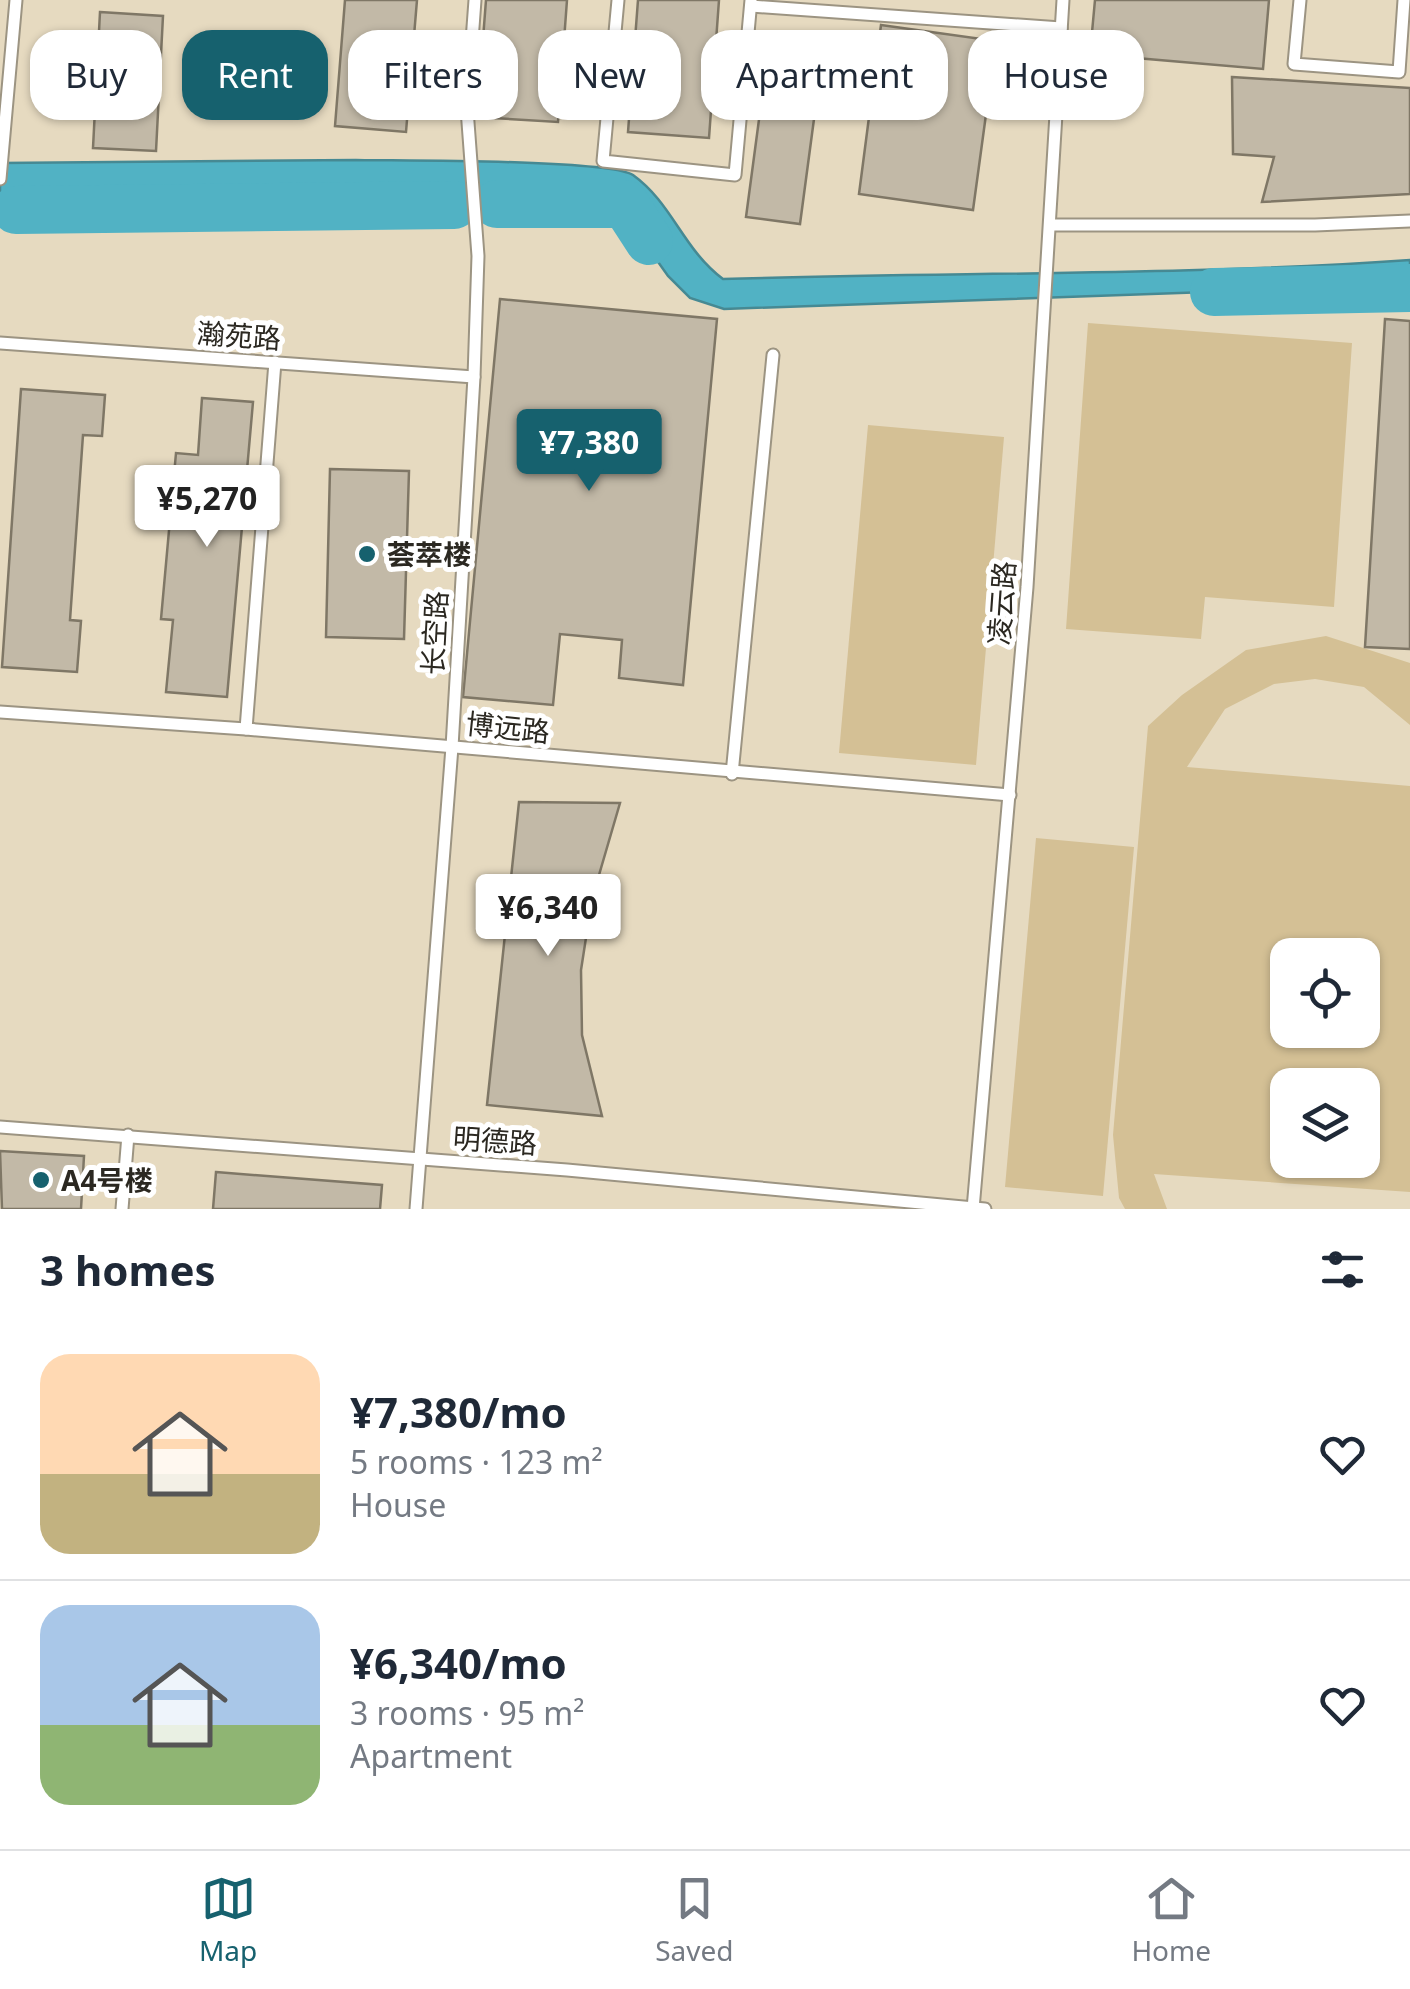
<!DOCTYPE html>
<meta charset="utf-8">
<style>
body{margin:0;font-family:"Noto Sans","Noto Sans SC",sans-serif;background:#f6f6f7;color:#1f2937;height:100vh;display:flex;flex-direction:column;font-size:38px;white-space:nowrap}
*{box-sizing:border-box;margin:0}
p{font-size:32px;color:#747a83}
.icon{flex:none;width:55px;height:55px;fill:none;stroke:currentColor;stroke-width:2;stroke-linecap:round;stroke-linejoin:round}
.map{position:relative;height:1209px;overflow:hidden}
.panel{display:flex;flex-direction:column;background:#fff;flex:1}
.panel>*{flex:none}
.guide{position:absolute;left:30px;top:30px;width:1350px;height:90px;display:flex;gap:20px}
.fabs{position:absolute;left:1270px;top:938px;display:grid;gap:20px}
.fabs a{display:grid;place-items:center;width:110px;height:110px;border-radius:20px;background:#fff;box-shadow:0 2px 8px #0004;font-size:50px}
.price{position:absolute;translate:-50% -85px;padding:0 22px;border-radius:10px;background:#fff;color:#222;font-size:32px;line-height:65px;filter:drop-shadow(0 2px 5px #0008)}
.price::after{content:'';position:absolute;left:50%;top:60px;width:30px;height:22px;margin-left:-15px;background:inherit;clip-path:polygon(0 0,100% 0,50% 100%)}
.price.active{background:#16616e;color:#fff}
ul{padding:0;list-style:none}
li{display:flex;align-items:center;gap:30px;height:250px;padding:0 40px}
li+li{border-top:2px solid #e0e1e3}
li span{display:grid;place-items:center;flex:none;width:280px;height:200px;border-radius:30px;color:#555}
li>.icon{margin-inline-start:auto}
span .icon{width:120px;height:120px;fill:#fffc;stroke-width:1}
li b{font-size:42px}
h2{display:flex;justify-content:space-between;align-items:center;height:120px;padding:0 40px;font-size:42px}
.pill{padding:0 35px;border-radius:30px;background:#fff;box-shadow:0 2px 8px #0004;font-size:35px;line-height:90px}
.pill.active{background:#16616e;color:#fff}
.dock{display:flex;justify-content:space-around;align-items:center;height:140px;border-top:2px solid #e0e1e3;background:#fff;font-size:28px;color:#747a83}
.dock a{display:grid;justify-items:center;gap:5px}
.dock .active{color:#16616e}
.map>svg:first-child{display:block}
.built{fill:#e6dac0;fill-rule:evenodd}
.green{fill:#d4c095;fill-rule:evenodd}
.water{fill:#51b2c4;stroke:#468993;stroke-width:2.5}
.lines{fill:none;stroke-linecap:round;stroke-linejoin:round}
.river{stroke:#51b2c4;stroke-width:48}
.building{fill:#c2b9a7;stroke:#7f7766;stroke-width:2.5}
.lane-casing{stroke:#9c9482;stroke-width:15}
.lane{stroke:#fff;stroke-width:11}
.poi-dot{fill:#16616e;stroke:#fff;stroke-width:4}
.labels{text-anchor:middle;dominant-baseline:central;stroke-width:10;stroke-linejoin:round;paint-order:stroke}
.street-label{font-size:28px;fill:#2b2821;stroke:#fff}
.poi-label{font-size:28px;font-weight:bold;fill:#2b2821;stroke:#fff;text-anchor:start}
</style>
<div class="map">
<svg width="1410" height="1209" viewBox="0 0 1410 1209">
<rect width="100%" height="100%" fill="#eee5d2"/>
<path class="built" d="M0,0H1410V1209H0ZM1288,955H1362V1030H1288ZM1288,1085H1362V1160H1288Z"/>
<g class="green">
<path d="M1088,323L1352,343L1334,607L1205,597L1201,639L1066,629Z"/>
<path d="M868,425L1004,437L976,765L839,753Z"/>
<path d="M1326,636L1410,663V725L1364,687L1315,679L1274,684L1225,709L1187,767L1410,786V1192L1154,1174L1167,1209H1125L1119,1198L1113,1135L1148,726L1182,695L1246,650ZM1288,955H1362V1030H1288ZM1288,1085H1362V1160H1288Z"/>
<path d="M1036,838L1134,847L1103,1196L1005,1187Z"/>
</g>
<path class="water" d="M356,160C398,161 609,159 633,175C673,204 682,248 723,279C952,272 1182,276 1410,260V285L724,309L690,298L668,276L627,218L597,200L106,194L0,202V163Z"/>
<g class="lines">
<g class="river">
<path d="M497,204H625L649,241"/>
<path d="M16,210L454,205"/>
<path d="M1214,292L1410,288"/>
</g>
</g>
<g class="building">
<path d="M345,0H417L406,132L335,126Z"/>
<path d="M486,0H567L558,122L477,117Z"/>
<path d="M638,0H719L709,138L628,132Z"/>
<path d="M1095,0H1269L1263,69L1090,54Z"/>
<path d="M100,12L163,16L156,151L93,148Z"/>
<path d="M881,25L996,41L973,210L859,194Z"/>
<path d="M770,37L824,44L800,224L746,217Z"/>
<path d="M1232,77L1410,88V194L1262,202L1274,157L1233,154Z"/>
<path d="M500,299L717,319L683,685L619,678L622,640L560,634L553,705L463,697Z"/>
<path d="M1385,319L1410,321V649L1365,647Z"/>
<path d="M21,389L105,395L102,436L83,435L70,620L81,621L77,672L2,667Z"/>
<path d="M202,398L253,402L227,697L166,692L173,620L161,619L176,453L198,455Z"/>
<path d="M330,469L409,471L404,639L326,637Z"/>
<path d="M519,802L620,803L592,899L581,970L582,1035L602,1116L487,1105Z"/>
<path d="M0,1151L84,1156L81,1209H2Z"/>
<path d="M216,1172L382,1185L380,1209H213Z"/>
</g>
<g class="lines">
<defs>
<g id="lane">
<path d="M618,0L603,161L735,175L751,0"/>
<path d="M1300,0L1294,64L1399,72L1404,0"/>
<path d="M751,6L1061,28"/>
<path d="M0,179L16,0"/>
<path d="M1052,225H1315L1410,221"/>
<path d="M0,343L474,377"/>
<path d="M0,712L246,729L1010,795"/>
<path d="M246,729L275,362"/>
<path d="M732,774L773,355"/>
<path d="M0,1127L567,1170L985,1209"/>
<path d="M122,1209L128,1135"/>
<path d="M416,1209L452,747L474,377L478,256L467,109L475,0"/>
<path d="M973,1209L1027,587L1063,0"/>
</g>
</defs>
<use href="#lane" class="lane-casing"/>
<use href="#lane" class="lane"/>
</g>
<g class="poi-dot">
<circle cx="367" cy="554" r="10"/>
<circle cx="41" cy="1180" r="10"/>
</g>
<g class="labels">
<g class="street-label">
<text transform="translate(239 335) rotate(4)">瀚苑路</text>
<text transform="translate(1001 603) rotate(-86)">凌云路</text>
<text transform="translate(434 633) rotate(-87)">长空路</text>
<text transform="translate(508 727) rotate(6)">博远路</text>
<text transform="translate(495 1140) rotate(4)">明德路</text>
</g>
<g class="poi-label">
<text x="387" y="554">荟萃楼</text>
<text x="61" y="1180">A4号楼</text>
</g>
</g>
</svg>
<div class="fabs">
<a><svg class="icon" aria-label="locate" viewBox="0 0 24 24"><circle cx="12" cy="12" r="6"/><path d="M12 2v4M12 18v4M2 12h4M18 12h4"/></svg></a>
<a><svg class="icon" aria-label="layers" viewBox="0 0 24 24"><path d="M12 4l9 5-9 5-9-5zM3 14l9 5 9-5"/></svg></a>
</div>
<b class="price active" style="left:589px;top:494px">¥7,380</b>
<b class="price" style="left:207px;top:550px">¥5,270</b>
<b class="price" style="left:548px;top:959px">¥6,340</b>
<div class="guide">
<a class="pill">Buy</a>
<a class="pill active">Rent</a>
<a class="pill">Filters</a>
<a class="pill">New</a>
<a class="pill">Apartment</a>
<a class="pill">House</a>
</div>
</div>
<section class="panel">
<h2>3 homes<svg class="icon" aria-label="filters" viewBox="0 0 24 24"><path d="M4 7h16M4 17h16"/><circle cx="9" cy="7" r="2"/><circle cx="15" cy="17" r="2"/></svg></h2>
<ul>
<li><span style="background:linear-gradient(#ffd9b3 60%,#c2b280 0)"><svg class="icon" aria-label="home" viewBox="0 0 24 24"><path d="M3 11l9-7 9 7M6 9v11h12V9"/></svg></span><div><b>¥7,380/mo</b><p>5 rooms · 123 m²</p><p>House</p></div><svg class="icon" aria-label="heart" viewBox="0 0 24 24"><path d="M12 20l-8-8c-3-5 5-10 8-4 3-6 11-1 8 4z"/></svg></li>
<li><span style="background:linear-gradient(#a9c7e8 60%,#8fb573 0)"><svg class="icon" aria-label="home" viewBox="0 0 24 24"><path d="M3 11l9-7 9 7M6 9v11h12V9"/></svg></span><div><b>¥6,340/mo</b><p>3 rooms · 95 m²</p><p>Apartment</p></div><svg class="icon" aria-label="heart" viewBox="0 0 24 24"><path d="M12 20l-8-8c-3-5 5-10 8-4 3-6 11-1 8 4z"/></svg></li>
</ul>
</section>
<nav class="dock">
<a class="active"><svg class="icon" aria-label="map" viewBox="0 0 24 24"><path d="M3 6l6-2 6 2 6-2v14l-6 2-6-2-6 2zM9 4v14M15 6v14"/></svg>Map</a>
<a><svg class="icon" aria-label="saved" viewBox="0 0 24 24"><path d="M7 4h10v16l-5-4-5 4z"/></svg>Saved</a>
<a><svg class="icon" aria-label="home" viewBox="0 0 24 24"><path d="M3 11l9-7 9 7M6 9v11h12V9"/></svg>Home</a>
</nav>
